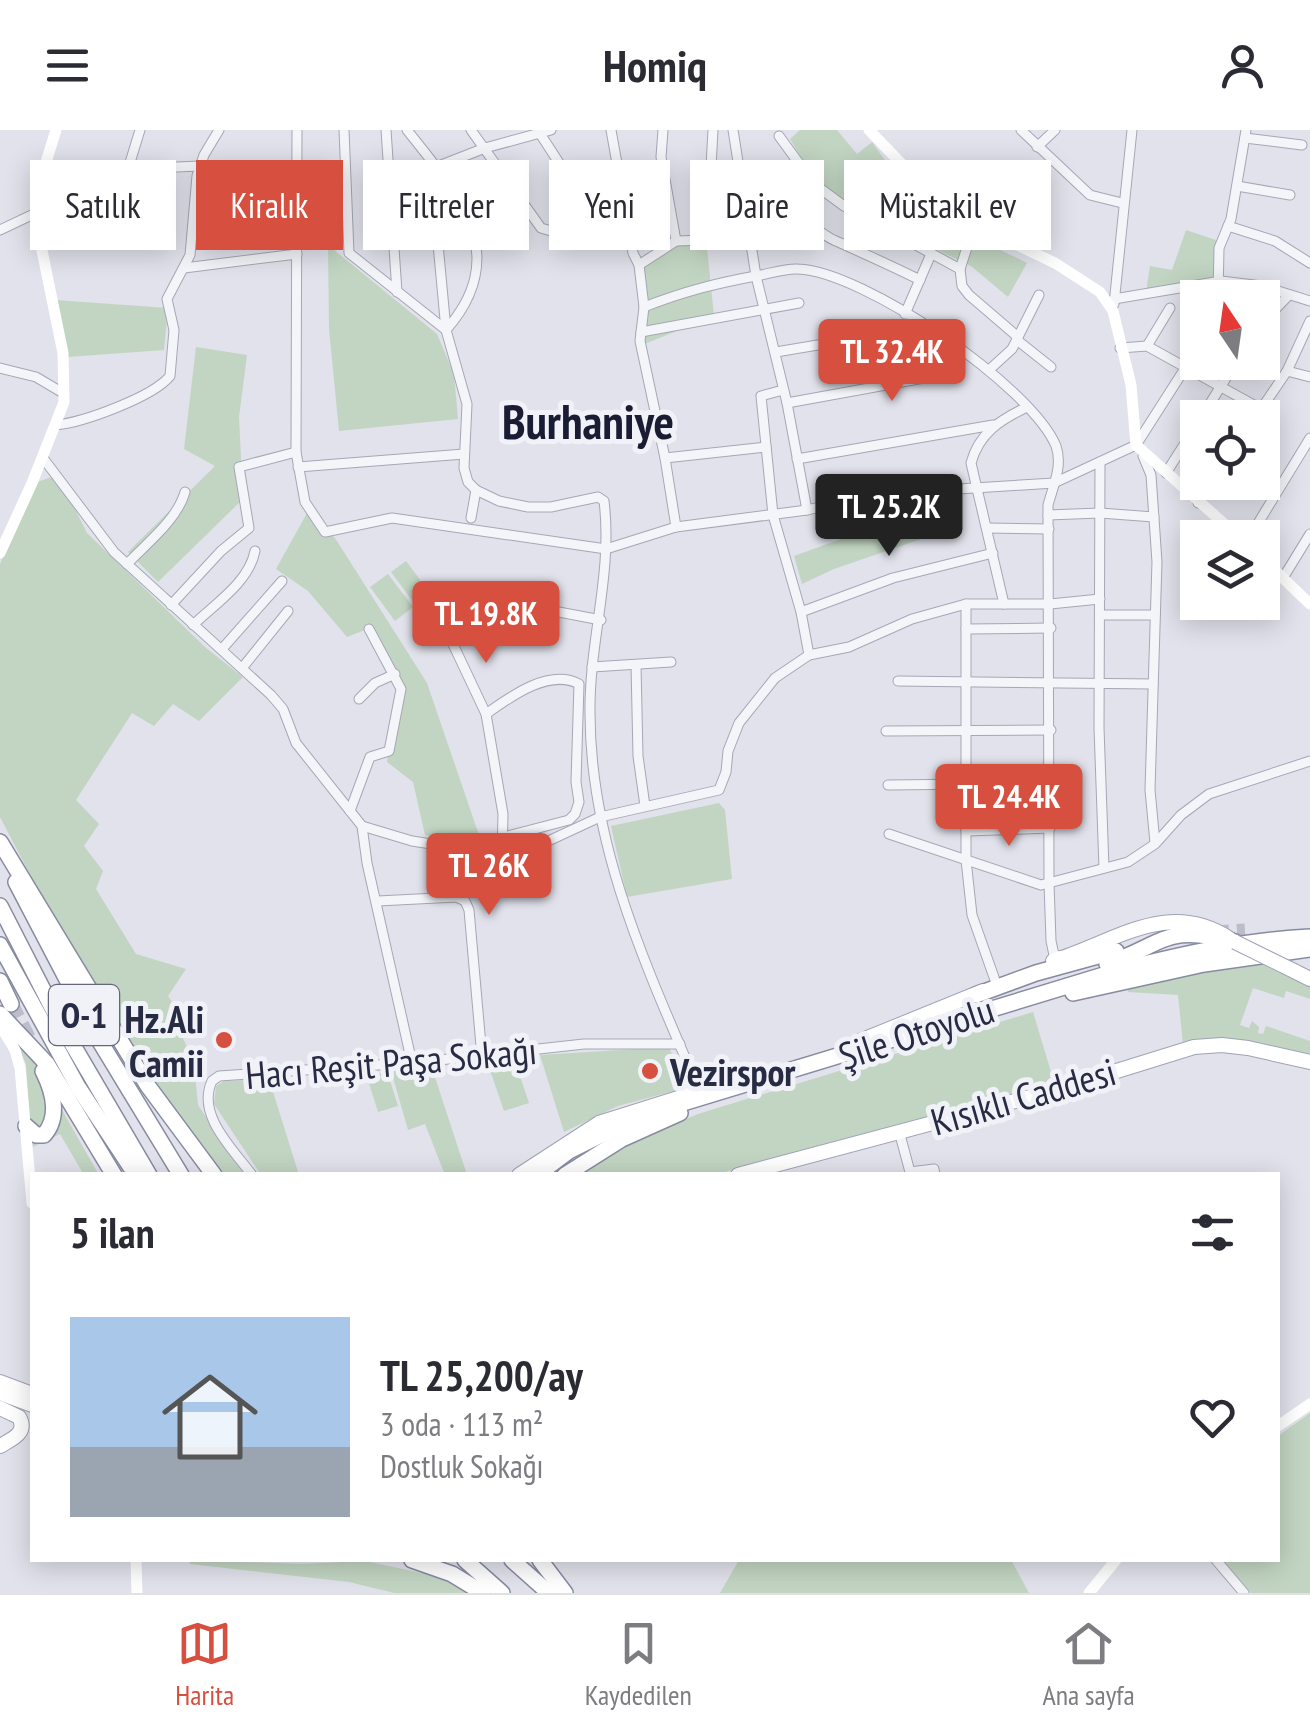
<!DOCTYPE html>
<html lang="tr">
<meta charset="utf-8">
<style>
body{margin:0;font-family:"PT Sans Narrow",sans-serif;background:#f2f2f3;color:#2b2b33;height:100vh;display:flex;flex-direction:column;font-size:38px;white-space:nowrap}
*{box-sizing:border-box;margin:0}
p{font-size:32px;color:#7c7c81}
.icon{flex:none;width:55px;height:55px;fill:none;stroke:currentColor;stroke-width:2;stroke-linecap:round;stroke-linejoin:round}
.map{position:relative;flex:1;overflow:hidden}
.side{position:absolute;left:30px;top:1042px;width:1250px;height:390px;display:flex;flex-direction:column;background:#fff;border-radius:0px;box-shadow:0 5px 25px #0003}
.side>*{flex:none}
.hud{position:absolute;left:30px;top:30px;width:1250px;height:90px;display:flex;gap:20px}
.needle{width:65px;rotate:347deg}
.controls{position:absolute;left:1180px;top:150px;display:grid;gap:20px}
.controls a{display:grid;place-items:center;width:100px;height:100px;border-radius:0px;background:#fff;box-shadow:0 5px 25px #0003;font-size:50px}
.price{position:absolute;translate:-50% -85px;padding:0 22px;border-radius:10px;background:#d74f3f;color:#fff;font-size:32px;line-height:65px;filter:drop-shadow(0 2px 5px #0008)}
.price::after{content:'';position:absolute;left:50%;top:60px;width:30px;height:22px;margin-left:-15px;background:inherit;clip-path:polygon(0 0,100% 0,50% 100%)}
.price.selected{background:#222;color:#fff}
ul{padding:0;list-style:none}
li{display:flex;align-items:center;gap:30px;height:250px;padding:0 40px}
li span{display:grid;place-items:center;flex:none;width:280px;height:200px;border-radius:0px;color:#555}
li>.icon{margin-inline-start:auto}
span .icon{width:120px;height:120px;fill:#fffc;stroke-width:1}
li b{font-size:42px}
h2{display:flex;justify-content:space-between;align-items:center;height:120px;padding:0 40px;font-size:42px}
.tag{padding:0 35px;border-radius:0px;background:#fff;box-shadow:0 5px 25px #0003;font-size:35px;line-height:90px}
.tag.selected{background:#d74f3f;color:#fff}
header{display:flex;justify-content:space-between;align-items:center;height:130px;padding:0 40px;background:#fff;font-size:45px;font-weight:600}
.dock{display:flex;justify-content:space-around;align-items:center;height:140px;border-top:2px solid #e1e1e2;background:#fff;font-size:28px;color:#7c7c81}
.dock a{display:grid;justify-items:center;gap:5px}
.dock .selected{color:#d74f3f}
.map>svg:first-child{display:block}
.green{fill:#c2d5c2}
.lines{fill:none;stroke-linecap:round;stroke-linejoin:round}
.highway-tunnel{stroke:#bcbdca;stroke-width:15;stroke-dasharray:15 8;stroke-linecap:butt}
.street-casing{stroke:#a6a7b6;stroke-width:11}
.primary-casing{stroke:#a0a3b7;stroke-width:16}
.highway-casing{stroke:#878ba2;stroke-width:18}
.street{stroke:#f4f5f9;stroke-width:9}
.secondary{stroke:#fff;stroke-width:11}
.primary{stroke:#fff;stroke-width:14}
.highway{stroke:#fff;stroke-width:15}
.primary-bridge-casing{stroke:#a0a3b7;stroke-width:16;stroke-linecap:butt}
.primary-bridge{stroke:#fff;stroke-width:14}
.poi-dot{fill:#d74f3f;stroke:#f1f2f8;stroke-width:4}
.labels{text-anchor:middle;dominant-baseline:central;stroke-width:10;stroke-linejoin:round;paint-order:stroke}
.shield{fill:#f1f2f8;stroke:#64677a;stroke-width:2.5}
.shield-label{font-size:35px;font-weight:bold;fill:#282b44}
.poi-label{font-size:38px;font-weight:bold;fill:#282b44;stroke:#f1f2f8;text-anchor:end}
.street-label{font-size:38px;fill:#282b44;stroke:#f1f2f8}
.district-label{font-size:48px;font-weight:bold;fill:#1a1c34;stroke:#f1f2f8}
</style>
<header><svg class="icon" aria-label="menu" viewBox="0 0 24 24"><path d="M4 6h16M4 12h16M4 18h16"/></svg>Homiq<svg class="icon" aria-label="person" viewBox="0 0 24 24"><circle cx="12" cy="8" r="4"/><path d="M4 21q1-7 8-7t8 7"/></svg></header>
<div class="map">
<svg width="1310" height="1463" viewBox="0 0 1310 1463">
<rect width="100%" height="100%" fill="#e1e2eb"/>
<g class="green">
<path d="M800,0H837L857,24L872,12L921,81L1027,133L1008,167L971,136L861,83L817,54L790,9Z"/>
<path d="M1186,100L1216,110V149L1146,162L1150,136L1172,140Z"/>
<path d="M706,108L714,186L642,215V127Z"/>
<path d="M328,115L437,204L454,244L458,289L339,301L329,199Z"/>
<path d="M55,170L168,178L164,220L68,227Z"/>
<path d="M196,217L247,225L239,287L243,369L158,452L128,422L215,336L184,319Z"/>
<path d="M52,347L74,377L87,403L206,518L243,547L199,591L173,574L154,596L132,583L76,670L99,694L84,716L103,741L96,759L136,824L186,839L168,866L183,888L174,890L192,927L189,935L195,945L198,975L245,1045H222L167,974L60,802L0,687V434L37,352Z"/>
<path d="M307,383L335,408L427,553L482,714L425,705L413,652L387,632L401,555L365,500L347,507L308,461L276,439Z"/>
<path d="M909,391H927L930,406L834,439L802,454L794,426L844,408Z"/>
<path d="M406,431L430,463L415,474L391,442Z"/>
<path d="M388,444L413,477L395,491L370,457Z"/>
<path d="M719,673L725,680L732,749L627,767L611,696Z"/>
<path d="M1262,833L1310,857V869L1286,861L1284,868L1253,858L1240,895L1249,898L1252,891L1259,897L1258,903L1263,904L1266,896L1310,911V925C1265,914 1229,904 1183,914L1178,865L1128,862L1127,856Z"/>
<path d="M1033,882L1054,952L714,1045H575L649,1003L701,983Z"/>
<path d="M12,902C30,919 52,948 50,975C50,983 45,992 43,999H36L30,991L26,934Z"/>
<path d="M669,917L685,958L618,976L564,1002L540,925Z"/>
<path d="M514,929L529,973L504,981L489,937Z"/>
<path d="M430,932L467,1045H445L425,994L408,1000L390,937Z"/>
<path d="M387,941L398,976L378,982L367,947Z"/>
<path d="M269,949L299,1045H261L214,974L216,956L224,951Z"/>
<path d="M62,980L99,1045H84L60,1004L33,1017L31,1010Z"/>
<path d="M1310,1283V1463H1251L1222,1430H1278V1306Z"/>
<path d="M189,1430L301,1434L365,1431L450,1449L474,1463H394L349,1452L190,1434Z"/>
<path d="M739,1430H1011L1029,1463H720Z"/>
</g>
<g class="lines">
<g class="highway-tunnel">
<path d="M1214,803L1245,801"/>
<path d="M11,874L32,915"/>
</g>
<defs>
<g id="street">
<path d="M297,0L296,322L305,372L325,402L392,388L606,419L676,397L807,380L878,364L1054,353L1136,315"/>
<path d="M344,0L349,123L446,200"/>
<path d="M386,0L397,162"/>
<path d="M407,0C458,64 513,124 446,200"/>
<path d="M471,0L541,98L561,104L628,95"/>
<path d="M551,0L485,18L431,39L446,200L467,274L464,338L468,352L476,360L499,371L528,377H551L598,367L604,371C613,443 589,511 590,583C590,717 647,838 699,960"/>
<path d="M611,0L633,123L639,135L644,177L640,211L665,328L676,397"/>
<path d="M663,0L661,27L676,111"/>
<path d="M733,0L756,146L787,273L807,380"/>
<path d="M1021,0L1090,65L1122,73"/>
<path d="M539,2L602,99"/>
<path d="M779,6L814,54L844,76L960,139L974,96"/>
<path d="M1245,8L1302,15"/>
<path d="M1037,17L1055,0"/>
<path d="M128,39L140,0"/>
<path d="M41,43L200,36"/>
<path d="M1237,56L1290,65"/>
<path d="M1228,96L1275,111L1310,133"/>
<path d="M0,100L38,82"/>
<path d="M707,110L713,0"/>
<path d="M639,135L676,111L707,110L800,91C815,95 823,106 836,111C865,124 892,136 920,150"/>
<path d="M184,138L297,124"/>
<path d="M960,139L962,156L969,165L1018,207"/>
<path d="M1218,168L1219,118L1231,89L1246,0"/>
<path d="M1114,169L1221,151L1262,156L1310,171"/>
<path d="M1114,174L1132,0"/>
<path d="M644,177C685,161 717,153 761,145C772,143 787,138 798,139C863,141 1031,256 1056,316C1063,336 1053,356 1048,375L1049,753L1051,811L1054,825L1061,826"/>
<path d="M905,184L931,124"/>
<path d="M1262,193L1289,165"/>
<path d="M641,202L799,173"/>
<path d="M1017,210L1051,237"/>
<path d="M1147,216L1170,178"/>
<path d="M1120,218L1147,216L1261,279"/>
<path d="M776,222L901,201L915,191"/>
<path d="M0,238L36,247L63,263"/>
<path d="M989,240L1012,219L1039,165"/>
<path d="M1287,241L1310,191"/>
<path d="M783,260L761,266L773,385L801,482L809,525"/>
<path d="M787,273L935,246L950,213"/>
<path d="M1201,288L1236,232"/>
<path d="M1255,288L1287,241L1310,247"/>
<path d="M55,295C82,293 153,267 170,246L174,200L167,169L190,125L197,46L204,25L219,0"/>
<path d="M1136,315L1198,218"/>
<path d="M1143,326L1151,345L1157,432L1150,660L1155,713"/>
<path d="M43,328L114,422L271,565L283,579L296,613L362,696L412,711L502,725L531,719L600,687L719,660L726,642L728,621L739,593L775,548L809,525L849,517L912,489L966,474H1050L1100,469"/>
<path d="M665,328L766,317"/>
<path d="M797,329L993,295"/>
<path d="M1100,332L1099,598L1104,738"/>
<path d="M298,337L464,324"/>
<path d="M1166,343L1198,293"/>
<path d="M1198,373L1212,352"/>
<path d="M1048,385L1100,383L1154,387"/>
<path d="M471,388L476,360"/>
<path d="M987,398L1049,399"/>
<path d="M1249,408L1310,308"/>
<path d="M127,434C147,413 177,390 185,362"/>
<path d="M1283,448L1310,404"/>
<path d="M966,474V730L972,785L996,853"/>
<path d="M1004,474L971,333C979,303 1000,290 1027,277"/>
<path d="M171,475L221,421L249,398L239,337L296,322"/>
<path d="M801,482L893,448L993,423"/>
<path d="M1100,485H1155"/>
<path d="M193,495C215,474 249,452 255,421"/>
<path d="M966,499L1051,498"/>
<path d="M222,519L282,451"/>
<path d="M636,535L638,626L645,676"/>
<path d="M243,537L288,481"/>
<path d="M592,537L671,532"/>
<path d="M898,551L1153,554"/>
<path d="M359,569L375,553L395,544"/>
<path d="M486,584C510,567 549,538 579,554L576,652L579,672L575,684L569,690L504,707"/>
<path d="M886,601L1051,600"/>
<path d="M888,655L1050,653"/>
<path d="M350,681L370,627L389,621L401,559L369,499"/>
<path d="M362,696L367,733L412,933"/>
<path d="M966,701L1050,698"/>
<path d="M889,704L1041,755L1128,732L1155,714L1181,685L1209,664L1310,631"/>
<path d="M502,725L503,684L486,584L443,493L441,483L445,467L464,464L601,490"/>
<path d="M378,771L456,767L465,771L469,780L482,927"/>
<path d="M899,1001L910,1042L934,1039L935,1045"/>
<path d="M252,1045C233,1019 196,985 212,951L219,946L421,932L584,914H680"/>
<path d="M1216,1430L1244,1463"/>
</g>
<g id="primary">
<path d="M1053,831C1115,812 1168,768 1230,809"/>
<path d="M1294,841L1310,849"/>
<path d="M850,915L983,861"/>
<path d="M519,1045L599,993L758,943"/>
<path d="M738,1045L1049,962L1194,917L1222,915L1248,918L1310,932"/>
<path d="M0,1252L32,1264"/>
<path d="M0,1263L32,1275"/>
<path d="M0,1278L19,1287C28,1303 12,1309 0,1316"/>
</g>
<g id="highway">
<path d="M0,712L148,956L214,1045"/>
<path d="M16,752L96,905L181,1045"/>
<path d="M0,776L60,893L149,1045"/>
<path d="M0,815L78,957L136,1045"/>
<path d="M1107,834C1166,813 1166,793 1235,812"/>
<path d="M0,851L11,874"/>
<path d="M1073,863L1204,834L1310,819"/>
<path d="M976,865L1036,843L1116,821"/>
<path d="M0,884L47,934L114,1045"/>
<path d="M26,996L36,1005H44C60,987 53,961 43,941"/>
<path d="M537,1045L569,1021L637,987L1120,840C1183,824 1245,810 1310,807"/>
<path d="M565,1045L622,1009L680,983"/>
<path d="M412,1430L452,1444L483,1463"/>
<path d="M465,1430L502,1463"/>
<path d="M512,1430L549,1463"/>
<path d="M540,1430L565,1463"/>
</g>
</defs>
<use href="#street" class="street-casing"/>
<use href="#primary" class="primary-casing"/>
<use href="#highway" class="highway-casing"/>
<use href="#street" class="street"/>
<g class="secondary">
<path d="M869,0L948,82L1055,133L1100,162L1113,181L1131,255L1136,315L1240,408"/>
<path d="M0,423L32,353L64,272L63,223L38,101V58L56,0"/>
<path d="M1262,428L1310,474"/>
<path d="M0,895L15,920L20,938L32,1073"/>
<path d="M1278,1296L1310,1274"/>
<path d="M136,1430L137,1463"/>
<path d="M1089,1463L1116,1430"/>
</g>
<use href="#primary" class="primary"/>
<use href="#highway" class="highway"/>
<defs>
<path id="primary-bridge" d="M1235,812L1294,841"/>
</defs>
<use href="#primary-bridge" class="primary-bridge-casing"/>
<use href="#primary-bridge" class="primary-bridge"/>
</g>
<g class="poi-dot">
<circle cx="224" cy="910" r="10"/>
<circle cx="650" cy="941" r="10"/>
</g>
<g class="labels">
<rect class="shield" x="49" y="855" width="70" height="60" rx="8"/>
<g class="shield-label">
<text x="84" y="885">O-1</text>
</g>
<g class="poi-label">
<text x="204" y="888">Hz.Ali<tspan x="204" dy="44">Camii</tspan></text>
<text x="670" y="941" text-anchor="start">Vezirspor</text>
</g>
<g class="street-label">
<text transform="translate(916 902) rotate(-18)">Şile Otoyolu</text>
<text transform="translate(391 932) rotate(-5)">Hacı Reşit Paşa Sokağı</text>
<text transform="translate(1023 966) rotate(-16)">Kısıklı Caddesi</text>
</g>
<g class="district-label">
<text x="588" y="291">Burhaniye</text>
</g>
</g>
</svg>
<div class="controls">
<a><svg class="needle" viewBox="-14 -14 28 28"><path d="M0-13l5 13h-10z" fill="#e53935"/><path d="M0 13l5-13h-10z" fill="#7c7c81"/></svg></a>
<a><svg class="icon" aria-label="locate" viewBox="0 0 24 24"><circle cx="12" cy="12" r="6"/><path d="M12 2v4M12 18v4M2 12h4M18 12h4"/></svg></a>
<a><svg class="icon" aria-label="layers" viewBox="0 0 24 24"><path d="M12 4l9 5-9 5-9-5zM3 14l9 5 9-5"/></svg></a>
</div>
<b class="price" style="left:892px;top:274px">TL 32.4K</b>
<b class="price selected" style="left:889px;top:429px">TL 25.2K</b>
<b class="price" style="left:486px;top:536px">TL 19.8K</b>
<b class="price" style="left:1009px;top:719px">TL 24.4K</b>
<b class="price" style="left:489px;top:788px">TL 26K</b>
<div class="hud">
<a class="tag">Satılık</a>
<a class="tag selected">Kiralık</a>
<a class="tag">Filtreler</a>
<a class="tag">Yeni</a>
<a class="tag">Daire</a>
<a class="tag">Müstakil ev</a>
</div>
<section class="side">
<h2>5 ilan<svg class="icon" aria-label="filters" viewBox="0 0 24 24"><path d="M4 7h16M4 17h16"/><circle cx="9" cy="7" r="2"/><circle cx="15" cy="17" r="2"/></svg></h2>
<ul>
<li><span style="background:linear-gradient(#a9c7e8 65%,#9aa5b1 0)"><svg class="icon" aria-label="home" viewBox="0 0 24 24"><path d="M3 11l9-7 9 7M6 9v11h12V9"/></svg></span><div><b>TL 25,200/ay</b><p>3 oda · 113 m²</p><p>Dostluk Sokağı</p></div><svg class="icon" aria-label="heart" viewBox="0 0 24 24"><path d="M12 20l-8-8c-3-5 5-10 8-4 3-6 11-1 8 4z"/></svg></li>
</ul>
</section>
</div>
<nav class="dock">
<a class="selected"><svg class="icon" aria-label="map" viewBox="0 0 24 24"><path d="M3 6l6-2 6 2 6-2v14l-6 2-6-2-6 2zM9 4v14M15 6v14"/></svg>Harita</a>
<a><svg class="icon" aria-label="saved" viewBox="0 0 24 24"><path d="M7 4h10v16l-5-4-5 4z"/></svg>Kaydedilen</a>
<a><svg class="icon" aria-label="home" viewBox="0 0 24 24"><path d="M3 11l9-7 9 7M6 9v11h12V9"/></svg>Ana sayfa</a>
</nav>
